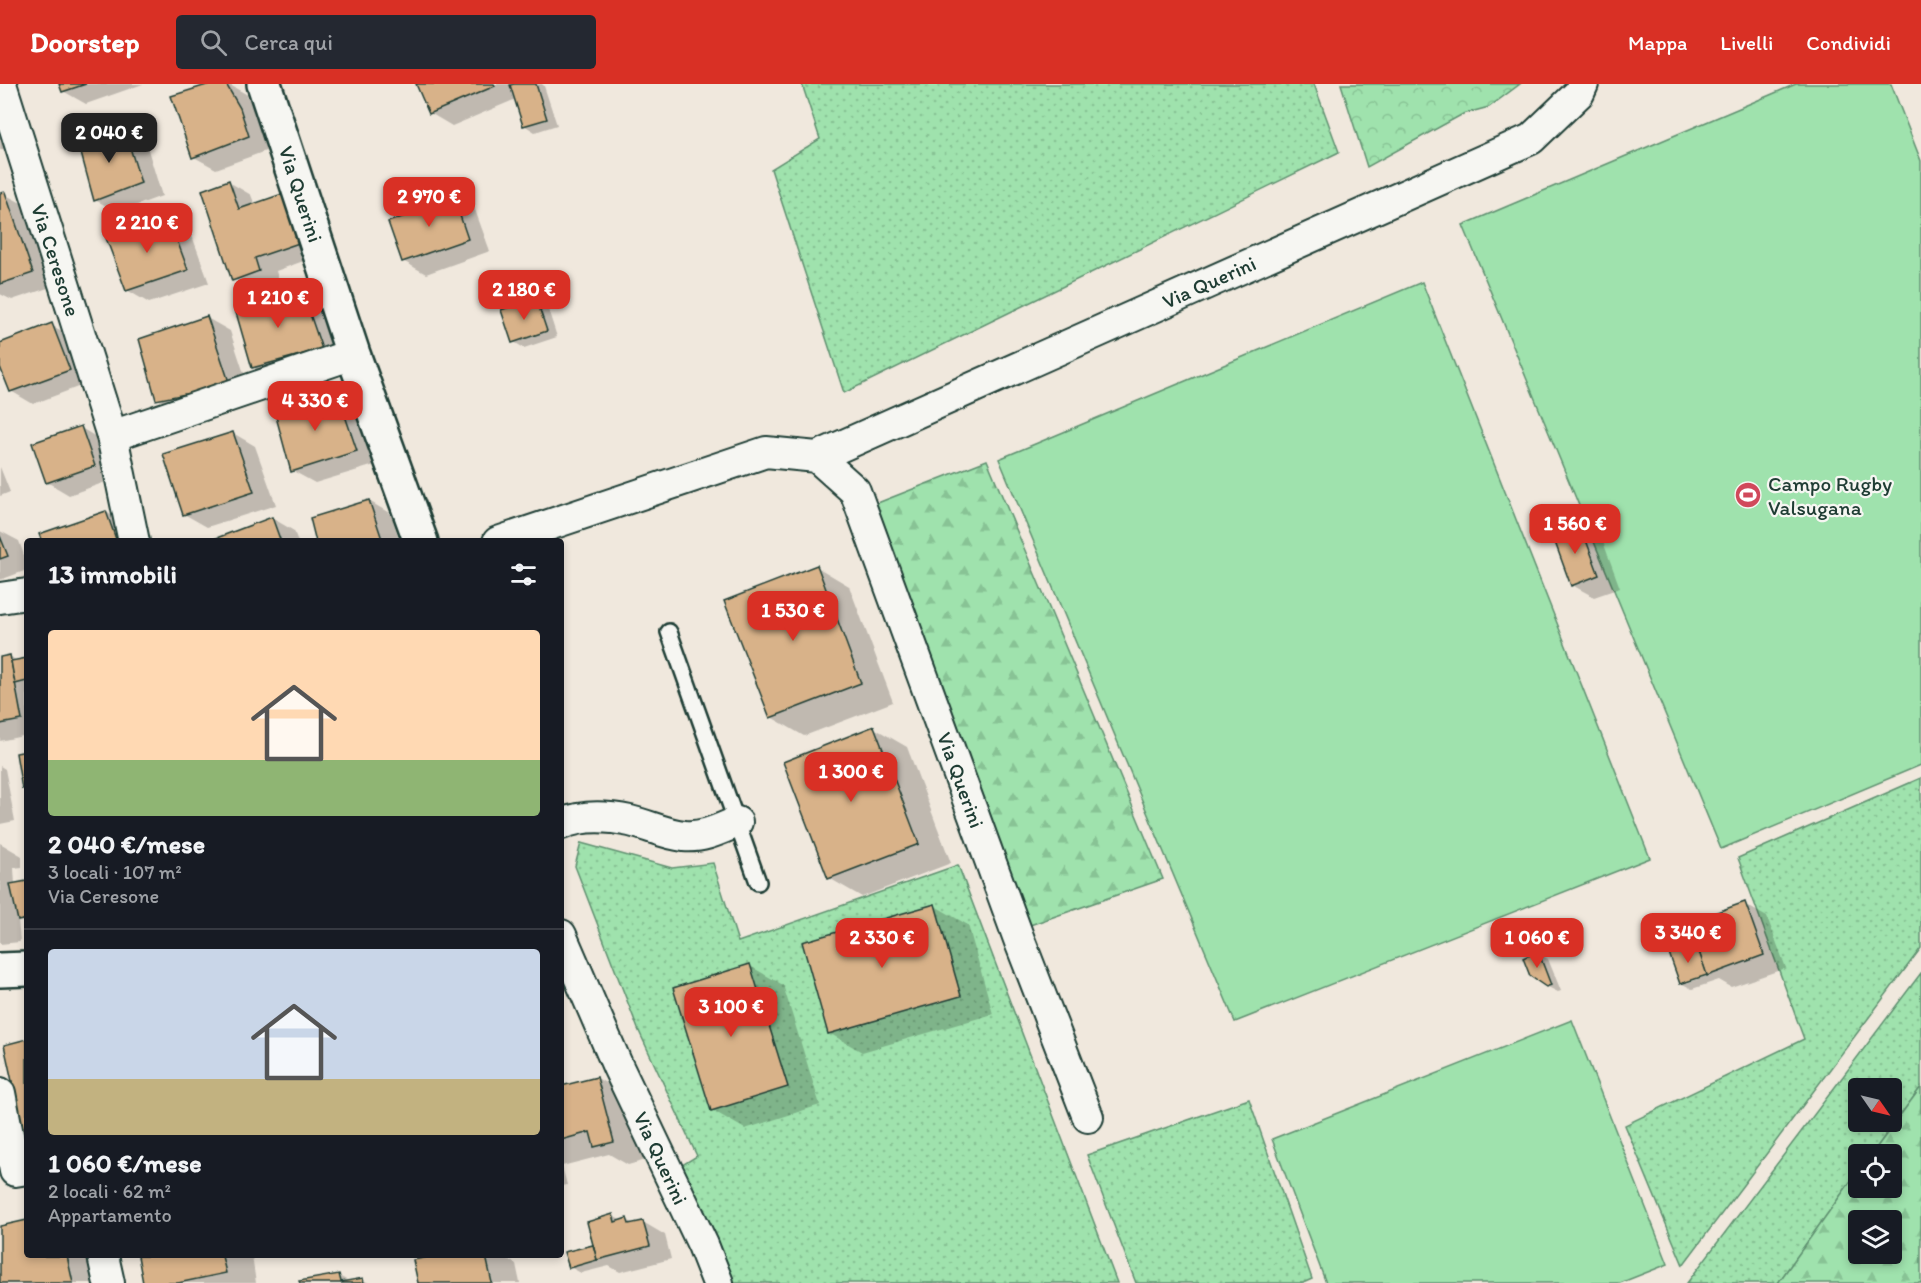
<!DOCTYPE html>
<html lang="it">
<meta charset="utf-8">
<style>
body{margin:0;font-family:Itim,sans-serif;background:#242831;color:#f1f3f6;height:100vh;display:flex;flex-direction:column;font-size:22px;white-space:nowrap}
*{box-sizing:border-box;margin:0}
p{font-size:20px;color:#9ea1a6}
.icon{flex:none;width:33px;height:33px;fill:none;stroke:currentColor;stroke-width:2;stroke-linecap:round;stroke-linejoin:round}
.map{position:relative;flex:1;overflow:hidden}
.sheet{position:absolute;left:24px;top:454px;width:540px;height:720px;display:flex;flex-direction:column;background:#171b24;border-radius:6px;box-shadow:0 3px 9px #0003}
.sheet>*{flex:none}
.needle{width:39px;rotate:124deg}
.fabs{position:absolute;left:1848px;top:994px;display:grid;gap:12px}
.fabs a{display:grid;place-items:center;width:54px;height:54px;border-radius:6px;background:#171b24;box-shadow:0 3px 9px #0003;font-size:30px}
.price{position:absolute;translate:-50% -51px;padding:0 14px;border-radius:12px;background:#d93025;color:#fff;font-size:20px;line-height:39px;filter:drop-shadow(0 2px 3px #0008)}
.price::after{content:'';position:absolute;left:50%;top:36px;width:18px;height:14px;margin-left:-9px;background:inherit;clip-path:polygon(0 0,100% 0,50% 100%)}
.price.current{background:#222;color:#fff}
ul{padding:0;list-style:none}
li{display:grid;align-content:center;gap:12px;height:318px;padding:0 24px}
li+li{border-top:2px solid #363941}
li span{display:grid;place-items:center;height:186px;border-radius:6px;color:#555}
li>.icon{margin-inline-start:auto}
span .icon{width:108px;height:108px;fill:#fffc;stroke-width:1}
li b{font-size:26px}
h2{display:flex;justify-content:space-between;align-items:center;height:72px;padding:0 24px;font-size:26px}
header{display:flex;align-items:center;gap:36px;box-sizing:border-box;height:84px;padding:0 30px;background:#d93025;color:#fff}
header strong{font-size:28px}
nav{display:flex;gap:33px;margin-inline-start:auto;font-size:21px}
.search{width:420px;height:54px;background:#242831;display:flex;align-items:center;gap:15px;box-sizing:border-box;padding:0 21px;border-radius:6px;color:#9ea1a6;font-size:22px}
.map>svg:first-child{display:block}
.grass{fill:url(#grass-dots);stroke:#5f9070;stroke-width:1.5;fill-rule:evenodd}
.forest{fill:url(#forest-firs);stroke:#5f9070;stroke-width:1.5;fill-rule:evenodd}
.park{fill:url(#park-crowns);stroke:#5f9070;stroke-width:1.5}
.pitch{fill:#9fe2ad;stroke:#5f9070;stroke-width:1.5}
.shadow{fill:#0003;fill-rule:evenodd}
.building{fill:#d8b289;stroke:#1f3d34;stroke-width:1.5}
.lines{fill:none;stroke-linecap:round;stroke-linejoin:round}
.lane-casing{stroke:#1f3d34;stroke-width:20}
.street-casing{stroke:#1f3d34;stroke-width:34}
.secondary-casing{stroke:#1f3d34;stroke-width:38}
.lane{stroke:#f6f6f2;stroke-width:15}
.street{stroke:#f6f6f2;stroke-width:30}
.secondary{stroke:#f6f6f2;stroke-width:33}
.labels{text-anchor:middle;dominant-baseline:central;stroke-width:4.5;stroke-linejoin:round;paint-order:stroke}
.street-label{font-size:21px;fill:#1f3d34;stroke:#f6f6f2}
.poi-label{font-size:21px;fill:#1f3d34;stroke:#f6f6f2;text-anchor:start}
</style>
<header>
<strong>Doorstep</strong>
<div class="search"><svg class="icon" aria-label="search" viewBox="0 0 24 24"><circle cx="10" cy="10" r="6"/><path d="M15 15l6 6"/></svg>Cerca qui</div>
<nav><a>Mappa</a><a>Livelli</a><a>Condividi</a></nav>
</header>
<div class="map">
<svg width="1921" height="1199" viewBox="0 0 1921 1199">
<defs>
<pattern id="grass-dots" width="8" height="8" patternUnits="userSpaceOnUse" patternTransform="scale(1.5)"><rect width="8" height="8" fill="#9fe2ad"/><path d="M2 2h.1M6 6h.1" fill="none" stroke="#88c395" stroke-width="1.8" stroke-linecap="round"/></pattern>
<pattern id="forest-firs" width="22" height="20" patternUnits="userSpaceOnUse" patternTransform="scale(1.5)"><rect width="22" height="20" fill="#9fe2ad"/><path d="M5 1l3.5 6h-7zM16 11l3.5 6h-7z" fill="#88c395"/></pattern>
<pattern id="park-crowns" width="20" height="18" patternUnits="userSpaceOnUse" patternTransform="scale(1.5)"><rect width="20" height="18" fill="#9fe2ad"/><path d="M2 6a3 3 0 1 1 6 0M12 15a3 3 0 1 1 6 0" fill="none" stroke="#88c395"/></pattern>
</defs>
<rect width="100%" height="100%" fill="#f0e8dd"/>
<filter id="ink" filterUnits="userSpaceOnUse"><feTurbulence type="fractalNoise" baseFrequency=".0167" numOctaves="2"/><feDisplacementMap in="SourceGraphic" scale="12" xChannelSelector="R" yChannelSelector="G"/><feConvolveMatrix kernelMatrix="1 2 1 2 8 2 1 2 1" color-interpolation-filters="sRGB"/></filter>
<g filter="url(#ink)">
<g class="grass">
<path d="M802,0H1314L1339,68L844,309L771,85L820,55Z"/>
<path d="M1921,694V864L1683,1181L1625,1041L1804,955L1738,774Z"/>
<path d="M581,759L672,784L713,779L738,858L958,781L1117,1199H733L718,1158L679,1083L697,1072L638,945L575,782Z"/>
<path d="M1921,889V1003L1871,1071H1858V1087L1778,1199H1687ZM1858,1005H1892V1038H1858Z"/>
<path d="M1249,1015L1312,1195L1303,1199H1136L1087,1071Z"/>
</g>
<g class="forest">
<path d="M987,376L1163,795L1030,841L875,420Z"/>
<path d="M1921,1003V1199H1778L1858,1087V1104H1892V1071H1871ZM1858,1137H1892V1170H1858Z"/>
</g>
<path class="park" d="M1341,0H1520L1489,23L1463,30L1367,83Z"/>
<g class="pitch">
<path d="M1796,0H1891L1921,77V681L1721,765L1463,141Z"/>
<path d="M1422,198L1650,774L1235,938L999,375Z"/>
<path d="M1572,936L1668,1180L1620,1199H1326L1272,1055Z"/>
</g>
<g class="shadow">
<path d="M61,0H143L86,20L63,7Z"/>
<path d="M215,0H228L246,10L262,38L271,65L216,85L194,73Z"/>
<path d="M418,0H511L512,2L519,0H542L544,2L557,41L535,48L524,41L516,15L452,42L430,29Z"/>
<path d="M0,28L11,63L0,66Z"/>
<path d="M124,46L146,59L162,112L118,128L95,116Z"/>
<path d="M229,98L251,111L255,121L282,112L304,125L320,171L276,187L280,200L256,208L234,195Z"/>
<path d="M4,110L27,122L54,202L12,216L0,210V111Z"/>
<path d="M452,110L474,123L490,167L426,190L403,177L421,128Z"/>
<path d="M167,133L190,146L209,199L149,219L127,206Z"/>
<path d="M301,205L323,218L343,278L275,296L253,283Z"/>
<path d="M536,216L547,222L557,253L524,264L514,258Z"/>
<path d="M207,234L230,247L252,314L180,328L158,315Z"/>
<path d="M51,241L74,254L91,298L33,320L11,307L0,279V260Z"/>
<path d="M336,309L359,322L378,380L315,399L293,387Z"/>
<path d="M81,344L103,357L117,394L69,411L47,398Z"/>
<path d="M233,349L255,362L276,421L207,443L184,430Z"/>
<path d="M0,383L10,408L0,412Z"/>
<path d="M369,417L391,430L400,458H317Z"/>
<path d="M106,428L128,441L134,458H44Z"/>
<path d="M272,434L294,447L298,458H210Z"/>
<path d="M1580,442L1602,455L1620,504L1594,513L1572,501Z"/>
<path d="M0,447L19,457L27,480V486L0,496Z"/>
<path d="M817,483L849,502L893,618L804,652L771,633Z"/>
<path d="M10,572L18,578L27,576V651L0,657V574Z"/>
<path d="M874,644L907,663L951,779L862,813L829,794Z"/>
<path d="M0,682L5,685L15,737L0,740Z"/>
<path d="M0,759L22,772V783L14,784L15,801L27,799V841L18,835L20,858L0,860Z"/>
<path d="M1744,820L1767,833L1786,884L1731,903L1719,896L1692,905L1681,899L1698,860ZM1714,887L1715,889L1687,899V896Z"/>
<path d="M935,822L968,841L993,930L862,968L829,949Z"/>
<path d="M1537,869L1548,875L1561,907L1558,908L1546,902Z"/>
<path d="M750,882L783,901L820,1021L745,1045L712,1026Z"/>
<path d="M597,994L630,1013L646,1076L628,1081L609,1070L562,1082L567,1101L561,1102V1004Z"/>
<path d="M613,1132L622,1137L627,1136L635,1140L643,1138L665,1151L671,1175L620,1188L609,1182L581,1189L570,1183L566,1169L595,1162Z"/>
<path d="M27,1137V1172H95L101,1199H0V1143Z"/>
<path d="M137,1172H252L256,1199H145Z"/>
<path d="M439,1172H501L516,1180L520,1199H420L415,1177Z"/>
<path d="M339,1192L350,1198L363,1196L369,1199H301Z"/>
</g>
<g class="building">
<path d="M59,0H86L62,8Z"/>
<path d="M210,0H226L240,24L249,52L192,74L171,12Z"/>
<path d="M416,0H494L495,2L429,30Z"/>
<path d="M514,0H536L547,35L523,42L510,1Z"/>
<path d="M124,44L141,99L94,117L78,58Z"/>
<path d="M229,96L239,125L282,110L299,159L255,174L259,187L232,197L202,106Z"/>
<path d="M5,108L33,189L0,200V109Z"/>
<path d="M452,108L468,155L402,178L388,138L419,127L417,121Z"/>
<path d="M168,132L188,186L126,207L106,154Z"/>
<path d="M301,204L322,265L252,284L235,225Z"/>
<path d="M536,214L547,247L512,259L501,226Z"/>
<path d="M207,232L230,301L156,316L139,255Z"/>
<path d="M52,239L70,286L10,308L0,283V259Z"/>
<path d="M337,308L357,367L291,388L275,329Z"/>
<path d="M81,342L95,382L46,399L32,359Z"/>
<path d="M233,348L254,408L183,431L163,370Z"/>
<path d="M369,416L383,458H316L310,434Z"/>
<path d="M106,427L117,458H42L39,450Z"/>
<path d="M272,433L281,458H206Z"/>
<path d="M1580,440L1599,491L1571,502L1552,450Z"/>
<path d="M0,452L8,472L0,475Z"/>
<path d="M817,481L861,599L770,634L724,517Z"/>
<path d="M10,571L22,636L0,640V573Z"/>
<path d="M27,574V597L15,600L11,577Z"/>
<path d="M874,642L919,760L828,795L783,678Z"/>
<path d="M27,667V704L22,705L16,669Z"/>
<path d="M27,797V835L18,837L10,800Z"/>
<path d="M1745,818L1764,871L1707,892L1689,838Z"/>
<path d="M935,820L961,912L828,950L802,858Z"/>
<path d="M1696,859L1707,891L1680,900L1669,869Z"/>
<path d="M1538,867L1551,901L1546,903L1530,892L1523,874Z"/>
<path d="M750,880L788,1003L711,1027L673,904Z"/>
<path d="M27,955V1055L25,1056L4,961Z"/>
<path d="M597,993L614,1058L594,1063L590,1048L561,1056V1002Z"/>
<path d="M613,1130L615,1138L627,1134L629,1140L643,1137L650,1162L597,1176L587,1138Z"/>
<path d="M27,1136V1172H67L73,1199H0V1142Z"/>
<path d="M593,1161L597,1176L569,1184L564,1168Z"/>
<path d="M138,1172H222L226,1189L178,1199H143Z"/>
<path d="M433,1172H486L492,1199H418L413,1176Z"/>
<path d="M339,1190L341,1198L363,1194L364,1199H300L299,1197Z"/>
</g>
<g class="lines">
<defs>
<path id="lane" d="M669,548L758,798"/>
<g id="street">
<path d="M1,0L112,352L134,458"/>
<path d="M112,352L353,270"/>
<path d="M817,373L1531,55L1579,9L1583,0"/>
<path d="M498,458L766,368L817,373L855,407L1020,858L1088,1033"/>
<path d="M0,514L27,510"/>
<path d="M561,740C582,731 607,732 630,737C648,741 665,750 684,752C703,754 720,745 737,738"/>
<path d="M561,851L618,983L703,1161L718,1199"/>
<path d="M0,1009L15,1087L27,1085"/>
<path d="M103,1172L109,1199"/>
</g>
<g id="secondary">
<path d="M264,0L353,270L421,458"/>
<path d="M0,886L27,885"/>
</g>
</defs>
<use href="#lane" class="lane-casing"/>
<use href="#street" class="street-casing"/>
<use href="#secondary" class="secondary-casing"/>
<use href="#lane" class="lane"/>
<use href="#street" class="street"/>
<use href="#secondary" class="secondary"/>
</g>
</g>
<defs>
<symbol id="stadium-disc" viewBox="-11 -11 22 22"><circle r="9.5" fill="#d1495b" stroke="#f6f6f2"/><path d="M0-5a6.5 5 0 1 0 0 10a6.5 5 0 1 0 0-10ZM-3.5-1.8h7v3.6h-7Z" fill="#fff"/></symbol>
</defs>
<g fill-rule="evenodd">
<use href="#stadium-disc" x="1733" y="396" width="30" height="30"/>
</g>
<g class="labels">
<g class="street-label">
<text transform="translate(301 110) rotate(72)">Via Querini</text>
<text transform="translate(56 176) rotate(72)">Via Ceresone</text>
<text transform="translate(1209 198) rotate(-24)">Via Querini</text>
<text transform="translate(961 696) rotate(70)">Via Querini</text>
<text transform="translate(661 1074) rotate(65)">Via Querini</text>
</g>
<g class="poi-label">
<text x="1768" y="399">Campo Rugby<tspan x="1768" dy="24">Valsugana</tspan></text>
</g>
</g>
</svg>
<div class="fabs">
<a><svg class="needle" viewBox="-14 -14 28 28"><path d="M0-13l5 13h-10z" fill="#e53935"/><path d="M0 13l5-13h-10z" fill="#9ea1a6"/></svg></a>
<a><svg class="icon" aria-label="locate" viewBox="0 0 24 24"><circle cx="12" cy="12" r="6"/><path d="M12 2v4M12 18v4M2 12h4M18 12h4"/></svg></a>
<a><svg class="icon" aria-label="layers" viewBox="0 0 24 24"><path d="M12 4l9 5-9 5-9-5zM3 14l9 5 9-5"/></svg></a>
</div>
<b class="price current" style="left:109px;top:80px">2 040 €</b>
<b class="price" style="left:429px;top:144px">2 970 €</b>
<b class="price" style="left:147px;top:170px">2 210 €</b>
<b class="price" style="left:524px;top:237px">2 180 €</b>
<b class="price" style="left:278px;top:245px">1 210 €</b>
<b class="price" style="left:315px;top:348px">4 330 €</b>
<b class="price" style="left:1575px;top:471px">1 560 €</b>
<b class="price" style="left:793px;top:558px">1 530 €</b>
<b class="price" style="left:851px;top:719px">1 300 €</b>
<b class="price" style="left:1688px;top:880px">3 340 €</b>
<b class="price" style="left:882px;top:885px">2 330 €</b>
<b class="price" style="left:1537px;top:885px">1 060 €</b>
<b class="price" style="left:731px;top:954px">3 100 €</b>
<section class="sheet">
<h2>13 immobili<svg class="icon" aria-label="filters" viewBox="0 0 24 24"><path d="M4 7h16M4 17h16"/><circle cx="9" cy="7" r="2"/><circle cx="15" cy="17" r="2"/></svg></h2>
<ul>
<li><span style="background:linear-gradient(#ffd9b3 70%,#8fb573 0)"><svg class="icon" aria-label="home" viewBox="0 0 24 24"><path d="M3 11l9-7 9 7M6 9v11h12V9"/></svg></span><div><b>2 040 €/mese</b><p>3 locali · 107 m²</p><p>Via Ceresone</p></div></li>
<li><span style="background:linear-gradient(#c9d6e8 70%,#c2b280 0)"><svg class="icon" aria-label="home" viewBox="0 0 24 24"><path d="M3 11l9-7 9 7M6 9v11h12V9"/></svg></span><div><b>1 060 €/mese</b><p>2 locali · 62 m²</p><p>Appartamento</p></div></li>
</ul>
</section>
</div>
